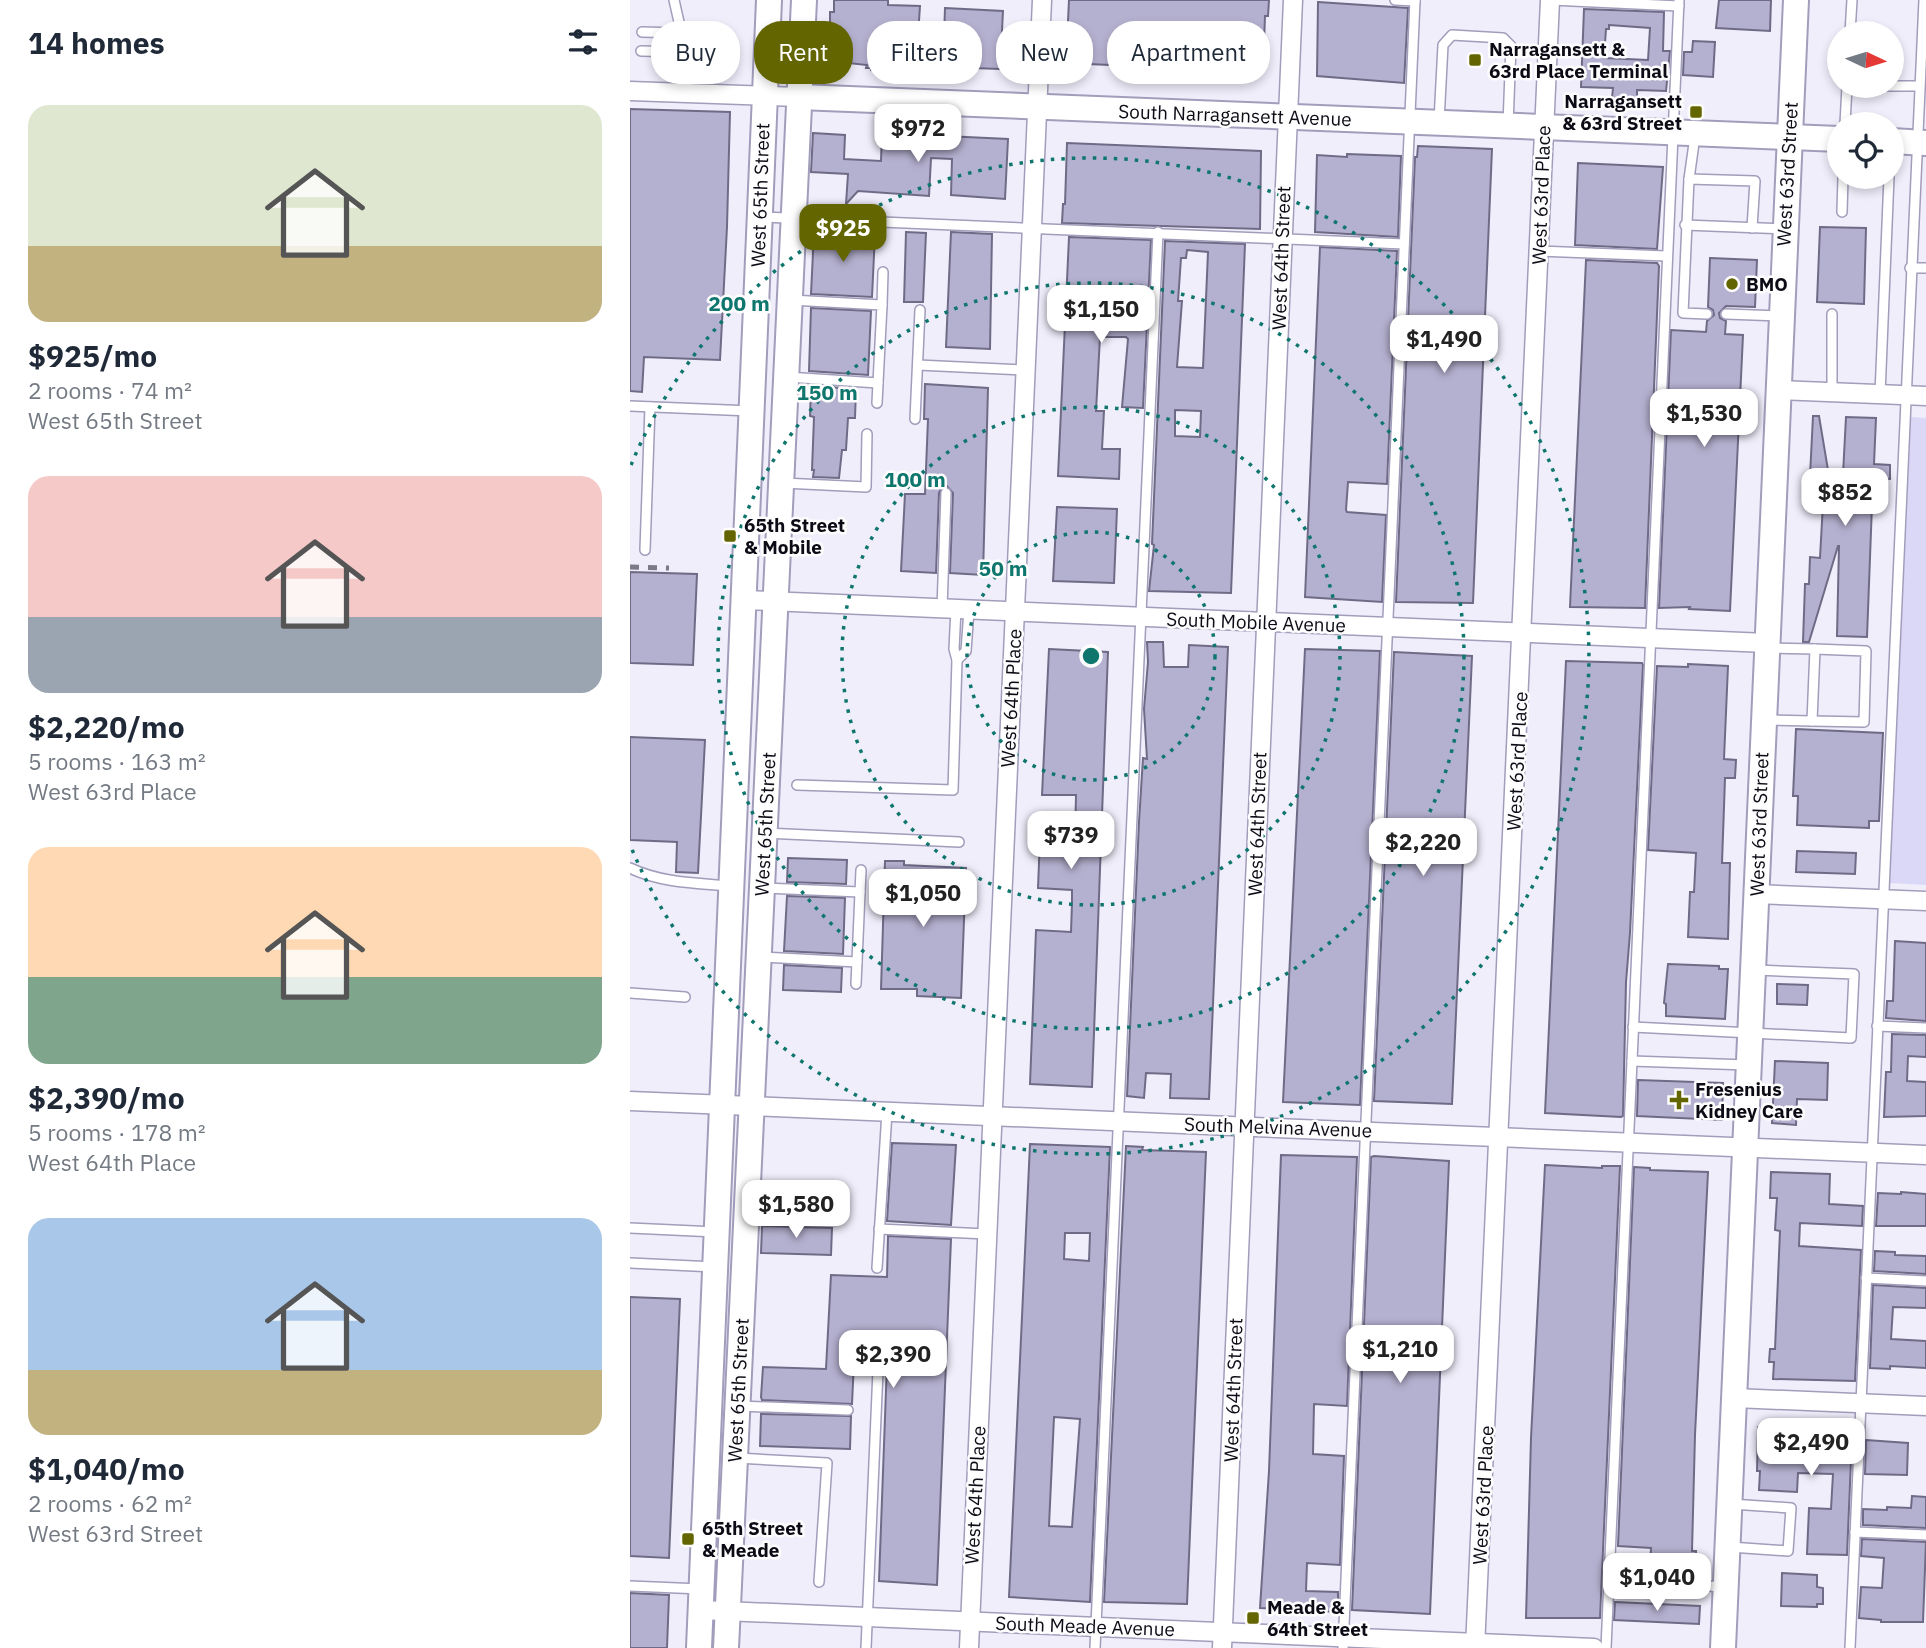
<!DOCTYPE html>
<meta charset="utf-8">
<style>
body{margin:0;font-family:"IBM Plex Sans",sans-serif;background:#f2f2f3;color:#1f2937;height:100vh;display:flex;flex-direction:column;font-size:26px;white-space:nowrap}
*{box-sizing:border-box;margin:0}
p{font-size:23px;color:#747a83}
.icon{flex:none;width:38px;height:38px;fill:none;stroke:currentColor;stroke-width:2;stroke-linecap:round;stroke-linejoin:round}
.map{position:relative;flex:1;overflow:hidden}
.panel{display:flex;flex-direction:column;background:#fff;width:630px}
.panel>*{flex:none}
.hud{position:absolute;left:21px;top:21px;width:665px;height:63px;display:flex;gap:14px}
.needle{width:46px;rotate:94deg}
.controls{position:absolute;left:1197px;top:21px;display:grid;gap:14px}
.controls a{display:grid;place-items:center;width:77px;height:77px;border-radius:50%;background:#fff;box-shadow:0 4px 10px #0003;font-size:35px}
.price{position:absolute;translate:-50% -60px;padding:0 16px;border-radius:14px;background:#fff;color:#222;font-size:23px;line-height:46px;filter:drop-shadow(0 2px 4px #0008)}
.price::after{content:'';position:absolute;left:50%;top:42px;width:21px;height:16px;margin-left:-10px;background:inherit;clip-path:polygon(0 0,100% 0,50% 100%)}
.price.on{background:#636500;color:#fff}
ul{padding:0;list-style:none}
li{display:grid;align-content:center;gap:14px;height:371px;padding:0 28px}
li span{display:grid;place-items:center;height:217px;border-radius:21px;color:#555}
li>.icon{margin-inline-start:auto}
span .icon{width:126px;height:126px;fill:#fffc;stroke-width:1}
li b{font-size:30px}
h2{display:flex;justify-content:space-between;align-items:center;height:84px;padding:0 28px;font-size:30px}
.chip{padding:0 24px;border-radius:28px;background:#fff;box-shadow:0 4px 10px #0003;font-size:24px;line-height:63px}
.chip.on{background:#636500;color:#fff}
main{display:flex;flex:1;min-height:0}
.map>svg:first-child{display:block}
.green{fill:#dbd7f6}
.building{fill:#b4b0cf;stroke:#6f6b87;stroke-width:2;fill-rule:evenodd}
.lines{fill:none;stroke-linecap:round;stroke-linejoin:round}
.lane-casing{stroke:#a19dbb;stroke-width:12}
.street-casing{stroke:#a19dbb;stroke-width:21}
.secondary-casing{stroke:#a19dbb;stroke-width:28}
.lane{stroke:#fff;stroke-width:9}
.street{stroke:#fff;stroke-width:18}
.secondary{stroke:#fff;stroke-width:24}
.rail{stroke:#7c7a86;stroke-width:5;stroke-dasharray:9 9;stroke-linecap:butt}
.ring{fill:none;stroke:#0f766e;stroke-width:3.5;stroke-dasharray:3.5 7}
.poi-dot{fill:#636500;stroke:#fdfdfd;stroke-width:2.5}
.labels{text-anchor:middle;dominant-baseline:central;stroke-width:5;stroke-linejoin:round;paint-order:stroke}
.poi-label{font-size:19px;font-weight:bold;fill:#0c0b15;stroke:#fdfdfd;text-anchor:start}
.street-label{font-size:19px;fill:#0c0b15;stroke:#fdfdfd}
.centre{fill:#0f766e;stroke:#fdfdfd;stroke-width:3.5}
.ring-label{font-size:21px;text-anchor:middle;font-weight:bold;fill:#0f766e;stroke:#fdfdfd;stroke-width:5;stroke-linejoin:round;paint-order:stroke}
</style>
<main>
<section class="panel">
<h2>14 homes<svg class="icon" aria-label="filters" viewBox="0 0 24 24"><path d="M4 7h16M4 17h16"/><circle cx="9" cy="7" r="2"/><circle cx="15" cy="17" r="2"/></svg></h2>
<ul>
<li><span style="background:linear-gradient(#dfe7d0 65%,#c2b280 0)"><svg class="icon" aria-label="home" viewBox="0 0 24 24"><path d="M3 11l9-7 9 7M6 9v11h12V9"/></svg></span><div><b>$925/mo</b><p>2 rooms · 74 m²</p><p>West 65th Street</p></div></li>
<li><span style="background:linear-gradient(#f6c9c9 65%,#9aa5b1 0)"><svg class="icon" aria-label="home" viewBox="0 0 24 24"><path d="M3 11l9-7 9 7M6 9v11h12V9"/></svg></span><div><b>$2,220/mo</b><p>5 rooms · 163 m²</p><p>West 63rd Place</p></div></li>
<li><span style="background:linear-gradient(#ffd9b3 60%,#7fa58c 0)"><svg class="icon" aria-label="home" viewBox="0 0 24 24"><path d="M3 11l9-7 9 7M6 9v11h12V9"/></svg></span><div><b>$2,390/mo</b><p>5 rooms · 178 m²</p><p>West 64th Place</p></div></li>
<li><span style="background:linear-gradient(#a9c7e8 70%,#c2b280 0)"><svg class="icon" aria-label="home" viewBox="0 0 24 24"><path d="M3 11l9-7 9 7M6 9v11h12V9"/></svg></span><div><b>$1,040/mo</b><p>2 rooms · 62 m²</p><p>West 63rd Street</p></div></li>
</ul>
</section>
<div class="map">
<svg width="1296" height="1648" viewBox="0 0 1296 1648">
<rect width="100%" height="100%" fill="#f0eefb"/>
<path class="green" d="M1281,417L1296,418V885L1260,883Z"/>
<g class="building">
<path d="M204,0H258V5L290,6L286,65L256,63V72L241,70V68H236L237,65L192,60L193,25H200V12H204Z"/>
<path d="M439,0H639L638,16H635L633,71L585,70V72L567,71L568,69L436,63Z"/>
<path d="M1089,0H1141L1140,31L1086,28Z"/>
<path d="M688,2L778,8L774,83L687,76Z"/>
<path d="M315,8L373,11L370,69L313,67Z"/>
<path d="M954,9L1034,12L1033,51H1040L1036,91L1007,90V99L982,98L983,88L951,87ZM979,25L1020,28L1018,60L974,58L976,29H979Z"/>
<path d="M1063,41L1085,42L1083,77L1053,75L1054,52H1062Z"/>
<path d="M0,109L100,112L97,227L90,360L14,357L12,392L0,391Z"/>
<path d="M183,133L215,135L214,159L251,161L252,133L378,139L375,199L321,195L322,159L301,158L299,196L228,191L216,204L218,174L181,172Z"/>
<path d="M437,143L631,151L630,229L432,223L433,204H435Z"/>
<path d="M788,146L862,149L843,603L766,602L785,157H787Z"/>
<path d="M717,154L771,156L768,237L685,232L687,155L717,157Z"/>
<path d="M948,163L1033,167L1027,249L945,245Z"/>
<path d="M1190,227L1236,228L1234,304L1187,302Z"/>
<path d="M184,231L245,234L242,297L181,294Z"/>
<path d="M276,232L296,233L293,302H274Z"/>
<path d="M321,232L362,234L360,349L316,347Z"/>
<path d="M439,237L521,240L513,408L492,407L498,339L496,337H470L466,411H474L472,449H490L489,479L428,476Z"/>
<path d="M535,241L615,244L601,593L519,591L524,545L522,544ZM557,250L578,252L573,368L547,367L552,301H548L551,258H556ZM545,410L571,411L570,437L545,436Z"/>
<path d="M690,247L767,251L757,484L718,482L716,510L717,512L756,515L752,602L675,597Z"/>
<path d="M1080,258L1127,260L1125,307L1096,306L1089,313L1090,318L1096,321L1095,334L1113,335L1100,611L1059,609L1060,607L1029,608L1041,330L1076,332L1077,321L1084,315L1083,310L1078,307Z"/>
<path d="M956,260L1027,263L1029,266L1015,608L940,607Z"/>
<path d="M181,308L241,311L238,375L179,371Z"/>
<path d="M295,384L358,388L353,575L320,573L323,493L317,486L312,487L309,493L306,573L271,571L275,494H295L298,419H294Z"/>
<path d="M181,386L226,389L225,418H218L216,450H212L209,478L183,477L184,470H182L184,417L180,416Z"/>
<path d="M1183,416H1189L1205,512H1211L1216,417L1246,418L1244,464L1260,465V479L1243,478L1237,637L1207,636L1209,546H1208L1179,642H1173L1175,584H1179L1180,557L1190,558L1193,503H1182L1183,476H1180Z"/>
<path d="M427,507L487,509L484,583L423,581Z"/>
<path d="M0,572L67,574L63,665L0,663Z"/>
<path d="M517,642H533L534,667H558L559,645L598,647L579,1099L540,1098L541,1074L516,1073L514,1098L497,1096L509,822L513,758L517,759L514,709L518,662Z"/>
<path d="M419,649L478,652L462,1087L400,1084L406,930L441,932L442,903V890L408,888L410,837L445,838L446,795H412Z"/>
<path d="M675,649L750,651L730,1105L653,1102Z"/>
<path d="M764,652L842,656L822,1104L744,1101Z"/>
<path d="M936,661L1012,663L1013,665L1000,933L996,982L993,1116L991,1117L915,1113Z"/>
<path d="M1058,664L1098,666L1094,759L1106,760L1105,778H1095L1094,807L1092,863H1100L1098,939L1058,937L1060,892H1064L1066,853L1018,850L1027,666L1058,667Z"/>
<path d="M1166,729L1253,733L1249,821H1239V828L1167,825L1168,796H1163Z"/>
<path d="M0,737L75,740L68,873L46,872L47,842L0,840Z"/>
<path d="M1167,851L1226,853L1225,874L1166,872Z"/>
<path d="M158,858L217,860L216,884L157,882Z"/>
<path d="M255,861H274V865L336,868L331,998L287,996V989H251Z"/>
<path d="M157,896L215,898L213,954L154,951Z"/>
<path d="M1265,941L1296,943V1021L1256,1018L1257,1001H1263Z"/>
<path d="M1038,964L1089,966V969H1098L1095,1019L1036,1016V1004L1034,1003Z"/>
<path d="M154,965L212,968L211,992L153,990Z"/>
<path d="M1147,984L1178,985L1177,1005L1147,1004Z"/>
<path d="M1262,1034L1296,1035V1057L1278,1056L1277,1081L1296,1082V1116L1254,1117L1256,1072H1261Z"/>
<path d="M1145,1061L1198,1063L1197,1100L1167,1099L1166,1125L1142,1123Z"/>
<path d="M1008,1080L1093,1083L1092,1120L1007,1116Z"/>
<path d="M262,1143L326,1145L321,1225L257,1221Z"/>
<path d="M400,1144L480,1147L460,1602L379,1597ZM435,1233H460L459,1261L434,1259ZM424,1417L450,1419L442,1527L419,1526Z"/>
<path d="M496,1146L513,1147L512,1150L576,1152L557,1604L474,1602Z"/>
<path d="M651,1155L727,1157L717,1406L684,1404L683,1454L714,1456L710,1565L677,1563L676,1591L708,1592V1612L630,1608L639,1471Z"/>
<path d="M744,1156L819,1161L800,1614L722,1610L741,1157Z"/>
<path d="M915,1165L972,1168V1166H990L970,1618H896L901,1438Z"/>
<path d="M1004,1167L1020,1168V1170L1078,1172L1065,1435L1062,1551H1066L1065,1569L1020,1567L1021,1548L988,1546Z"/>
<path d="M1141,1172L1200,1174L1199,1204L1233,1206L1232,1226L1170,1223L1169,1246L1231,1250L1225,1381L1143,1379L1144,1362H1139L1140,1349H1145L1150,1231L1145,1230L1147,1198H1140Z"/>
<path d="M1271,1192L1296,1194V1226H1246L1248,1193L1271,1194Z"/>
<path d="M132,1226L202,1228L201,1255L131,1253Z"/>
<path d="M258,1236L321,1239L307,1585L249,1581L257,1363L224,1361L222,1404L132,1400L131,1397L133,1367L196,1369L201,1275L257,1277Z"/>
<path d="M1245,1251L1265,1252V1255L1296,1256V1274L1244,1271Z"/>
<path d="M1243,1285L1296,1288V1308L1263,1307L1261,1339L1296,1341V1368L1260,1366V1369L1240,1368Z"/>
<path d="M0,1297L50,1299L39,1558L0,1556Z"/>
<path d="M131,1414L221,1416L220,1449L130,1446Z"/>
<path d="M1128,1427L1216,1431L1222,1437L1217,1555L1177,1554L1179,1508L1201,1509L1203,1474L1168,1473L1167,1492L1129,1490L1130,1471H1127Z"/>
<path d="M1236,1440L1278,1443L1277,1475L1235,1474Z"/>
<path d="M1282,1496L1296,1497V1528L1233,1525V1509L1257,1510V1507L1281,1508Z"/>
<path d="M1232,1539L1296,1542L1293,1622H1251V1620L1229,1618L1231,1587L1252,1588L1254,1558L1231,1556Z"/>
<path d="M1152,1573L1187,1575V1587L1193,1588V1604H1187V1607L1151,1606Z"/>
<path d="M0,1593L39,1595L37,1648H0Z"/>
<path d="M985,1602L1070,1606L1069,1624L984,1620Z"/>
</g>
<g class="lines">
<defs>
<g id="lane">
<path d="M44,0L59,66L57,93"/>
<path d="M765,0L785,1"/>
<path d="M921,0L1049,6"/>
<path d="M12,32L51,33"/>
<path d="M1220,33L1222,0"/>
<path d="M11,51L55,52"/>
<path d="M1217,86H1289"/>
<path d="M809,121L813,45L822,35L873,38L881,46L878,125"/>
<path d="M1215,124L1217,86"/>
<path d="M1059,179L1065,136"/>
<path d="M1212,212L1213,177"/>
<path d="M133,217L774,244"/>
<path d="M1055,225L1155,229"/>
<path d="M909,251L1036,256"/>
<path d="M1280,268H1296"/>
<path d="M252,305L253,272"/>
<path d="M1077,314L1053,313L1059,179L1125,181L1122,228"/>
<path d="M1096,314L1150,316"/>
<path d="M288,365L395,370"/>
<path d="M157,377L248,383L252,305L161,300"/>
<path d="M1202,392V314"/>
<path d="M1250,394L1259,177"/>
<path d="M247,403L248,383"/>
<path d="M0,406L121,411"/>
<path d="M285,419L290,310"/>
<path d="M153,483L236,487L237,434"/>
<path d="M15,550L20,407"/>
<path d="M312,609L316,493"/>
<path d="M327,660L336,651L339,610"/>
<path d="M1135,720L1182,721L1185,649L1139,648"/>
<path d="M1182,721L1234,722L1236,651L1185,649"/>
<path d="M167,785L323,790L327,660L324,649L326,609"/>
<path d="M135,833L329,842"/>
<path d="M0,868C31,883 67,883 101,886"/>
<path d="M134,888L230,892"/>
<path d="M131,957L227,962"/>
<path d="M226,984L231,870"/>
<path d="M0,993L55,997"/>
<path d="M1247,1026L1296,1028"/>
<path d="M1003,1027L1221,1038L1224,974L1126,970"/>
<path d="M1002,1061L1117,1065"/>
<path d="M0,1228L86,1232"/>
<path d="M249,1229L357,1234"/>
<path d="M0,1263L85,1267"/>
<path d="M247,1268L257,1112"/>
<path d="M1236,1278L1296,1281"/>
<path d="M109,1406L218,1410"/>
<path d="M107,1458L197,1463L189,1582"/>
<path d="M1225,1532L1296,1535"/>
<path d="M1100,1547L1158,1551L1161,1508L1101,1504"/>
<path d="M1001,1581L1094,1587"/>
<path d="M0,1586L71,1589"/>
<path d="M236,1648L248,1370"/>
<path d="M465,1648L528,232"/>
<path d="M713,1648L785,0"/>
<path d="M976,1648L1049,0"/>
<path d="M1220,1648L1294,0"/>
</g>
<g id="street">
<path d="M0,91L169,97"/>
<path d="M1148,390L1296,396"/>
<path d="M115,600L1137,643"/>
<path d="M1126,894L1296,901"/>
<path d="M0,1101L1296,1155"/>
<path d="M1105,1398L1296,1406"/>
<path d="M71,1610L964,1648"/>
<path d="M339,1648L412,0"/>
<path d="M592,1648L663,0"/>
<path d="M845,1648L920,0"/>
</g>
<g id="secondary">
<path d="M169,97L1209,139"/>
<path d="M1262,141L1296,143"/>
<path d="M69,1648L139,0"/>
<path d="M96,1648L174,0"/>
<path d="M1093,1648L1166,0"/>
</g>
</defs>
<use href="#lane" class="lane-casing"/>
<use href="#street" class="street-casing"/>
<use href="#secondary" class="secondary-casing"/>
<use href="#lane" class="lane"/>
<use href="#street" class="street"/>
<use href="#secondary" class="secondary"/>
<path class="rail" d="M0,567L39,568"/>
</g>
<g class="ring">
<circle cx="461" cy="656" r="124"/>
<circle cx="461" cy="656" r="249"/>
<circle cx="461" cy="656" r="373"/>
<path d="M1 465A498 498 0 1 1 1 847"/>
</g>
<g class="poi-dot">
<rect x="838" y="53" width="14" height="14" rx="3.5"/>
<rect x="1059" y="105" width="14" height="14" rx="3.5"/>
<circle cx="1102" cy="284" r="7"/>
<rect x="93" y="529" width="14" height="14" rx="3.5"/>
<path d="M1045.5 1089.5h7v7h7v7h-7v7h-7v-7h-7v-7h7z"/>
<rect x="51" y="1532" width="14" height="14" rx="3.5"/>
<rect x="616" y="1611" width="14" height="14" rx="3.5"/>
</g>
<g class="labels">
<g class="poi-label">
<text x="859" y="49">Narragansett &amp;<tspan x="859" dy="22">63rd Place Terminal</tspan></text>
<text x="1052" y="101" text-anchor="end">Narragansett<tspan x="1052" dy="22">&amp; 63rd Street</tspan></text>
<text x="1116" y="284">BMO</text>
<text x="114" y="525">65th Street<tspan x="114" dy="22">&amp; Mobile</tspan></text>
<text x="1065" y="1089">Fresenius<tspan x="1065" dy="22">Kidney Care</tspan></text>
<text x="72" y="1528">65th Street<tspan x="72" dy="22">&amp; Meade</tspan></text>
<text x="637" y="1607">Meade &amp;<tspan x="637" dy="22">64th Street</tspan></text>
</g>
<g class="street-label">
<text transform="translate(605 115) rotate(2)">South Narragansett Avenue</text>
<text transform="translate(1157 174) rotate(-87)">West 63rd Street</text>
<text transform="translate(130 195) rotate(-88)">West 65th Street</text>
<text transform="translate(911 195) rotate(-88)">West 63rd Place</text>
<text transform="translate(651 258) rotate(-88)">West 64th Street</text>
<text transform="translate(626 622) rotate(2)">South Mobile Avenue</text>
<text transform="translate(381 698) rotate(-87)">West 64th Place</text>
<text transform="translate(887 761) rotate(-87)">West 63rd Place</text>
<text transform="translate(135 824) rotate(-87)">West 65th Street</text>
<text transform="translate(627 824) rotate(-88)">West 64th Street</text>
<text transform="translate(1129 824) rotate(-88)">West 63rd Street</text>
<text transform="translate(648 1127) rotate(2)">South Melvina Avenue</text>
<text transform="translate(108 1390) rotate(-87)">West 65th Street</text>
<text transform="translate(603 1390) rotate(-88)">West 64th Street</text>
<text transform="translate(345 1495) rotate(-87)">West 64th Place</text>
<text transform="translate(853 1495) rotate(-87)">West 63rd Place</text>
<text transform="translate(455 1626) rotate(2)">South Meade Avenue</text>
</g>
</g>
<circle cx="461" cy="656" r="10" class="centre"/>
<g class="ring-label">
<text x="109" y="311">200 m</text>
<text x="197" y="400">150 m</text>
<text x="285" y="487">100 m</text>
<text x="373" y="576">50 m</text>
</g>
</svg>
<div class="controls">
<a><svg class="needle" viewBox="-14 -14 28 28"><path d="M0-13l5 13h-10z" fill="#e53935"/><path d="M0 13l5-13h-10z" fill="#747a83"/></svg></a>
<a><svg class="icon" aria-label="locate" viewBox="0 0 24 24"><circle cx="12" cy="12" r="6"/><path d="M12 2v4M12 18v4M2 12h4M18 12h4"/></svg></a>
</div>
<b class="price" style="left:288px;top:164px">$972</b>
<b class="price on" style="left:213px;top:264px">$925</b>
<b class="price" style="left:471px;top:345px">$1,150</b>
<b class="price" style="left:814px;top:375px">$1,490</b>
<b class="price" style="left:1074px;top:449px">$1,530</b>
<b class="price" style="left:1215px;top:528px">$852</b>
<b class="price" style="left:441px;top:871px">$739</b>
<b class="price" style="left:793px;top:878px">$2,220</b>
<b class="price" style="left:293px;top:929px">$1,050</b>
<b class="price" style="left:166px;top:1240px">$1,580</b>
<b class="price" style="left:770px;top:1385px">$1,210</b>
<b class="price" style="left:263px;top:1390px">$2,390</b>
<b class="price" style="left:1181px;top:1478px">$2,490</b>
<b class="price" style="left:1027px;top:1613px">$1,040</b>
<div class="hud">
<a class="chip">Buy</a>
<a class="chip on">Rent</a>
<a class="chip">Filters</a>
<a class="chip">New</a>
<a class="chip">Apartment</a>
</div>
</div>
</main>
